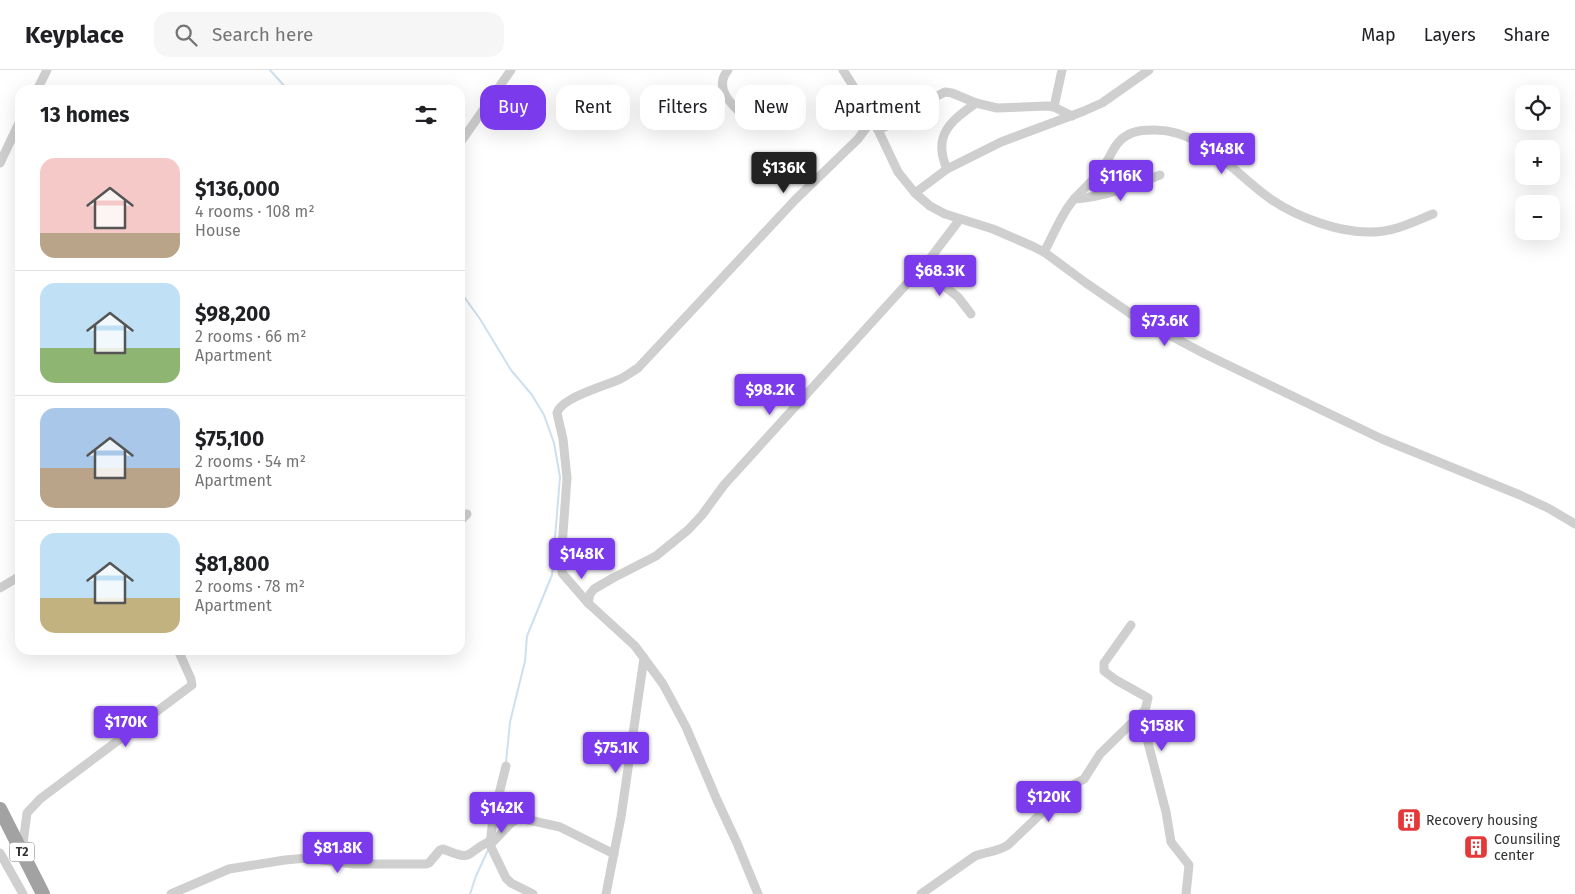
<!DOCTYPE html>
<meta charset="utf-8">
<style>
body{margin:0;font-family:"Fira Sans",sans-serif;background:#f6f6f6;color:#202124;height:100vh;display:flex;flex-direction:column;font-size:19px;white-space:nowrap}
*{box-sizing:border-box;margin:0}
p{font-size:16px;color:#757577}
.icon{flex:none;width:28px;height:28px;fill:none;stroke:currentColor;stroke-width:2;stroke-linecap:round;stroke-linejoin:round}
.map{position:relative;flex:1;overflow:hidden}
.panel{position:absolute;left:15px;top:15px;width:450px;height:570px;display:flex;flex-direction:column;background:#fff;border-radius:15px;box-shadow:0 5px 20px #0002}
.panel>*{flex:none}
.guide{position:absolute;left:480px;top:15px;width:475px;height:45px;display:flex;gap:10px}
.tools{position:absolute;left:1515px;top:15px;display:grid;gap:10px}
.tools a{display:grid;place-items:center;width:45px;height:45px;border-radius:10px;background:#fff;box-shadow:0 5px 20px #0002;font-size:25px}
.price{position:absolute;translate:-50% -42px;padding:0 11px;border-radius:5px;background:#7c3aed;color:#fff;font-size:16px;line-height:32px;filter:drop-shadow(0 1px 2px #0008)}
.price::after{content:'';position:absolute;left:50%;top:30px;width:15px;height:11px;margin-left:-8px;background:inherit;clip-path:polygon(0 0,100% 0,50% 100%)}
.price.current{background:#222;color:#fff}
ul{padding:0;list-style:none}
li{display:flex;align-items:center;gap:15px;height:125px;padding:0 25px}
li+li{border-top:1px solid #e0e0e0}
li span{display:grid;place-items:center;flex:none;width:140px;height:100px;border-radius:15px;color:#555}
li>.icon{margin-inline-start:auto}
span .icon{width:60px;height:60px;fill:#fffc;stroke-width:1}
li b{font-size:21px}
h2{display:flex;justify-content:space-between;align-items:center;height:60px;padding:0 25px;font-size:21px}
.pill{padding:0 18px;border-radius:15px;background:#fff;box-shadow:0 5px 20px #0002;font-size:18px;line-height:45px}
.pill.current{background:#7c3aed;color:#fff}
header{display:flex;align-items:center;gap:30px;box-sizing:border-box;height:70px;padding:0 25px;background:#fff;border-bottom:1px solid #e0e0e0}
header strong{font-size:24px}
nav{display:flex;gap:28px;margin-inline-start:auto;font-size:18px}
.search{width:350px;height:45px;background:#f6f6f6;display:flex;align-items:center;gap:12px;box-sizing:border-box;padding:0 18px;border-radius:15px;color:#757577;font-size:19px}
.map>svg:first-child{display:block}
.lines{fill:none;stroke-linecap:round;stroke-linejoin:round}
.stream{stroke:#cedfed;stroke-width:2}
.minor{stroke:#cfcfcf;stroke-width:9}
.trunk{stroke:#a2a2a2;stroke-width:14}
.labels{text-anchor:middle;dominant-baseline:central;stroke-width:5;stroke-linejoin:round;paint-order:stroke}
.shield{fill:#fff;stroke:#707070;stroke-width:1}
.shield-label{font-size:12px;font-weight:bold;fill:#323232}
.poi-label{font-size:14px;fill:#323232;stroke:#fff;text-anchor:start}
</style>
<header>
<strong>Keyplace</strong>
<div class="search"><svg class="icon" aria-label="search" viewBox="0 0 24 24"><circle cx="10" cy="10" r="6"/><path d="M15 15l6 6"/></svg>Search here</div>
<nav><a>Map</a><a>Layers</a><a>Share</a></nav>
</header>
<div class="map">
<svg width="1575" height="824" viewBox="0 0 1575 824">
<rect width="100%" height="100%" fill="#fff"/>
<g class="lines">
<g class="stream">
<path d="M270,0L288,20"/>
<path d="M460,221L480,249L511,300L532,325L544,345L554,373L560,407L552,505L527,566L525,591L510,652L506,693"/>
<path d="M496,757L503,725"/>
<path d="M470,824L476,806L488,780"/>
</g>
<g class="minor">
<path d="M728,0C712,19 734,37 747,49"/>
<path d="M843,0L869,41L898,102L915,123L930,136L945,144L993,159L1032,176L1044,182L1086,213L1137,248L1205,284L1382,369L1520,425L1548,438L1575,454"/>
<path d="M37,20L47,0"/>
<path d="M1054,37L1062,0"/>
<path d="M878,60L900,50L929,30L945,22L952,23L976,33L997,38L1047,36L1054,37L1072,46"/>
<path d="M460,73L511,0"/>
<path d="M0,93L20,51"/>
<path d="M947,99C932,65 951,51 976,33"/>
<path d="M915,123L947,99L1001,72L1084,41L1102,33L1149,0"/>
<path d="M1074,129C1104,127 1133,116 1160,105"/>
<path d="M1044,182C1053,166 1060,147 1071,133C1081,120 1095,110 1104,96C1111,86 1115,72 1126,66C1135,60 1145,60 1155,60C1204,60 1235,105 1272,130C1299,148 1340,163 1372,162C1394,162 1413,152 1433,144"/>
<path d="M921,198L958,227L971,244"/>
<path d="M460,451L467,444"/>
<path d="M0,518L20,506"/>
<path d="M588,533L590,524L594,519L613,508L656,486L688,460L702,445L724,415L932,186L960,149"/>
<path d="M1131,555L1104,593V601L1116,610L1148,628L1144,645L1145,661L1166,742L1171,772L1189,795L1186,824"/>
<path d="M506,696L493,748L490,775L506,808L511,813L533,824"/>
<path d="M490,775L512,752L520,748L560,757L614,784"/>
<path d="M22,781L27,743L40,729L192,615L191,609L178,580"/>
<path d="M0,783L23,824"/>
<path d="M171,824L229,799L285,790L307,788L353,794H426L429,793L440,780L443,779C475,792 463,784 490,771"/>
<path d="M606,824L621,747L644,588"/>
<path d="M758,824L737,773L717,730L686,657L663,614L635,576L588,533L562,503V477L567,408L563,369L557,343C561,328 604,316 618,310C625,307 631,302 638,298L795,130L858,69L866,58L869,41"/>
<path d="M921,824L975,786C986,782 997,782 1008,775L1069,717L1084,709L1100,684L1144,641"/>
</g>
<path class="trunk" d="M0,739L43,824"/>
</g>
<defs>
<symbol id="building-square" viewBox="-11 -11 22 22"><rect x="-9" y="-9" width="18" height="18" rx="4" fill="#e53838" stroke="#fff"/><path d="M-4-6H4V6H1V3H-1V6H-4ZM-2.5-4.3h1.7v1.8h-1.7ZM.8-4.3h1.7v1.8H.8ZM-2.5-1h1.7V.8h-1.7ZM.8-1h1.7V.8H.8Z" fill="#fff"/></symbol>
</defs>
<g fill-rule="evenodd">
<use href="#building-square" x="1395" y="736" width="28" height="28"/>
<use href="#building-square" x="1462" y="763" width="28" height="28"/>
</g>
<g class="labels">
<rect class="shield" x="9.5" y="772.5" width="25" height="19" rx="4"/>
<g class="shield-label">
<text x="22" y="782">T2</text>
</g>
<g class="poi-label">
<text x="1426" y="750">Recovery housing</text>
<text x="1494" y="769">Counsiling<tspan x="1494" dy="16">center</tspan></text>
</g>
</g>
</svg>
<div class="tools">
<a><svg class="icon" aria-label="locate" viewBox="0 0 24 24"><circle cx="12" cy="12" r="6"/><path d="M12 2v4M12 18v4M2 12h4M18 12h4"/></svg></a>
<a>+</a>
<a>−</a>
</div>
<b class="price" style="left:1222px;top:105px">$148K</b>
<b class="price current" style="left:784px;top:124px">$136K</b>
<b class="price" style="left:1121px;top:132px">$116K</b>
<b class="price" style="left:940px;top:227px">$68.3K</b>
<b class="price" style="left:1165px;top:277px">$73.6K</b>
<b class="price" style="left:770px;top:346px">$98.2K</b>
<b class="price" style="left:582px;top:510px">$148K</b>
<b class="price" style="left:126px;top:678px">$170K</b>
<b class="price" style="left:1162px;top:682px">$158K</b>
<b class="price" style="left:616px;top:704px">$75.1K</b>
<b class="price" style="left:1049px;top:753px">$120K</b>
<b class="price" style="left:502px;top:764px">$142K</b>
<b class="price" style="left:338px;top:804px">$81.8K</b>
<div class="guide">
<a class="pill current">Buy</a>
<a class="pill">Rent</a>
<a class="pill">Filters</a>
<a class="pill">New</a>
<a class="pill">Apartment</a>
</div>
<section class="panel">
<h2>13 homes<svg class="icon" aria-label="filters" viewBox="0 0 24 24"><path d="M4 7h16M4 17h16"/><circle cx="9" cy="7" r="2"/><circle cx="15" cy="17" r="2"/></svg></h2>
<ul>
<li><span style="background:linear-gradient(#f6c9c9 75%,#b9a48a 0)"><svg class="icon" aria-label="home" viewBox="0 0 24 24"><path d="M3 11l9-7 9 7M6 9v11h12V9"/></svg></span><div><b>$136,000</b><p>4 rooms · 108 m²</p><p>House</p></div></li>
<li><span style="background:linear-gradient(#bfe0f5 65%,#8fb573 0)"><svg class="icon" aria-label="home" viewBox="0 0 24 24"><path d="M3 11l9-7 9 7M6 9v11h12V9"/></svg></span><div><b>$98,200</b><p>2 rooms · 66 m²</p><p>Apartment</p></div></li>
<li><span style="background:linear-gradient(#a9c7e8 60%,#b9a48a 0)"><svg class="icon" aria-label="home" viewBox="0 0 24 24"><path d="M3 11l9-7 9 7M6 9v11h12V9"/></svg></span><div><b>$75,100</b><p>2 rooms · 54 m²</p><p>Apartment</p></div></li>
<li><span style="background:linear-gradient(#bfe0f5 65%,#c2b280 0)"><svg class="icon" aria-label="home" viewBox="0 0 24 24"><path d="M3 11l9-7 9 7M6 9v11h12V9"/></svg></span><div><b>$81,800</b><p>2 rooms · 78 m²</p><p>Apartment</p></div></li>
</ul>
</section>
</div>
